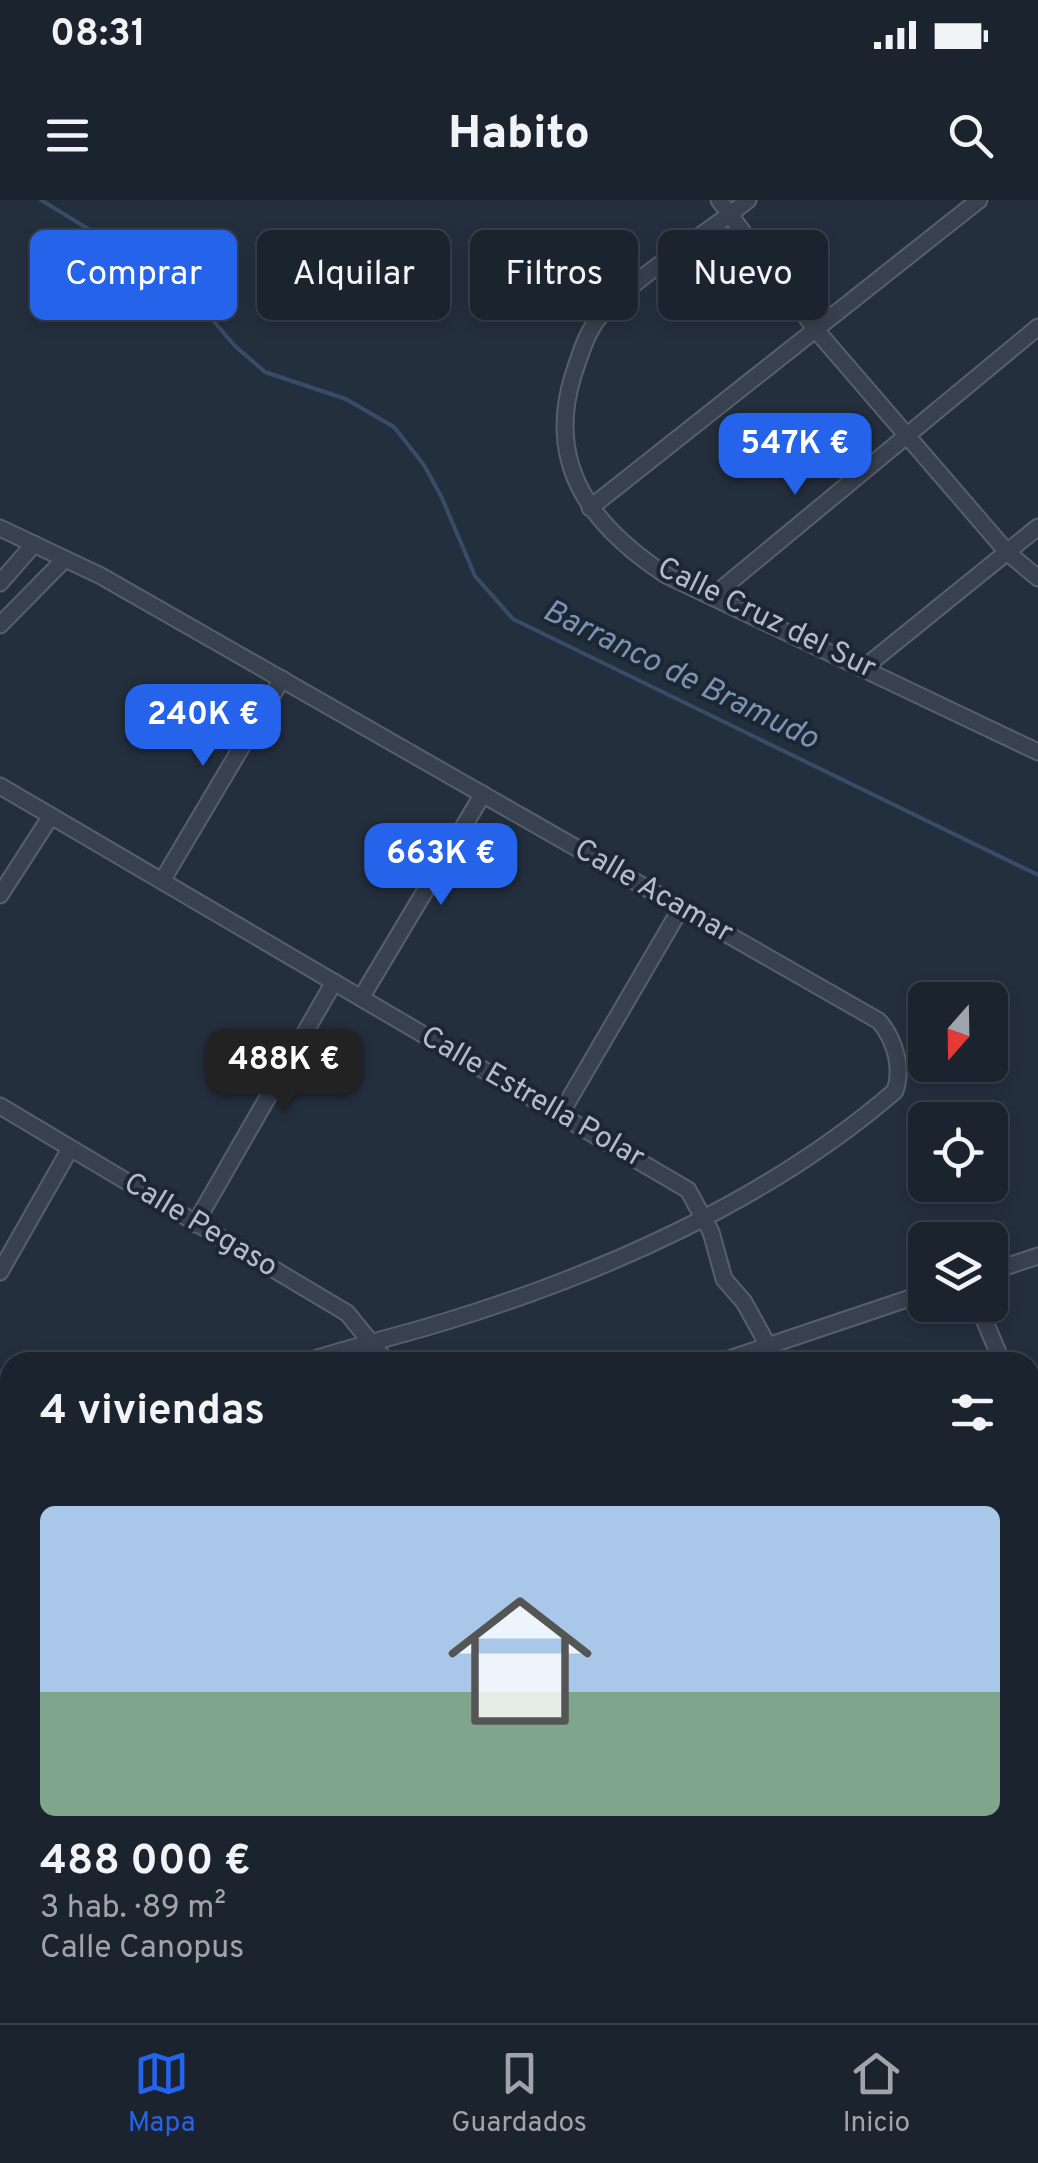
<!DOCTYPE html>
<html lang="es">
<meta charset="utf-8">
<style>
body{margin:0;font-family:Overpass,sans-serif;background:#282f3a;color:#f1f3f6;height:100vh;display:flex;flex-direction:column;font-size:38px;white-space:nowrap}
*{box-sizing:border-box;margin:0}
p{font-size:32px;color:#a0a4aa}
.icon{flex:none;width:55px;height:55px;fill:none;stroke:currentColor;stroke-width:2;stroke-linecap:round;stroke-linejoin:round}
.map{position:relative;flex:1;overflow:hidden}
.side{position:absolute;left:0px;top:1152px;width:1040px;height:672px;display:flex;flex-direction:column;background:#1b232e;border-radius:30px 30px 0 0;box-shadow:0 5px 15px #0003,0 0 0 2px #39404a}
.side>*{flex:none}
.top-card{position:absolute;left:30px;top:30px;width:980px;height:90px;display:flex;gap:20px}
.needle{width:65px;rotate:200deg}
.buttons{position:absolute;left:908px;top:782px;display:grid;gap:20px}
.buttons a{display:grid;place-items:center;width:100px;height:100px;border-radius:15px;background:#1b232e;box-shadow:0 5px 15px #0003,0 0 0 2px #39404a;font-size:50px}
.price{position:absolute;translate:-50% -85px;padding:0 22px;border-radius:20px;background:#2563eb;color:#fff;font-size:32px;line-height:65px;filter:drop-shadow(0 2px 5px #0008)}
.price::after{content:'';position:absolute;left:50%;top:60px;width:30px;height:22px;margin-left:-15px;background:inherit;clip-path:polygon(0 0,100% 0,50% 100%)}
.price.active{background:#222;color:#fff}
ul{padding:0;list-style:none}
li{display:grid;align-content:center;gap:20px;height:530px;padding:0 40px}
li span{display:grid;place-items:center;height:310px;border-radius:15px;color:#555}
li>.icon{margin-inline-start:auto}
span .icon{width:180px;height:180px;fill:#fffc;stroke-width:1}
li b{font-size:42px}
h2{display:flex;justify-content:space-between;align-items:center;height:120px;padding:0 40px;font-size:42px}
.pill{padding:0 35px;border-radius:15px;background:#1b232e;box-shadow:0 5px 15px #0003,0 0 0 2px #39404a;font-size:35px;line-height:90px}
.pill.active{background:#2563eb;color:#fff}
.status{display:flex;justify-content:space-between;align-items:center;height:70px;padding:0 50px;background:#1b232e;direction:ltr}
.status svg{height:28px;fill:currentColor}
header{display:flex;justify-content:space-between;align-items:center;height:130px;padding:0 40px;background:#1b232e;font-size:45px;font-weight:800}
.tabs{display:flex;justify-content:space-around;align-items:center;height:140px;border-top:2px solid #39404a;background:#1b232e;font-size:28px;color:#a0a4aa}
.tabs a{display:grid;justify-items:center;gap:5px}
.tabs .active{color:#2563eb}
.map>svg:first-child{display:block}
.green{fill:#263c3f}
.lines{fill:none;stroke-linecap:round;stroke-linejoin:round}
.stream{stroke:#394c67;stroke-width:4}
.minor-casing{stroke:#565f6c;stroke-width:19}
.highway-casing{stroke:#434c59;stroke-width:24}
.path{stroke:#44595c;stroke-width:2.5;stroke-dasharray:8 8;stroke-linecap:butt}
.minor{stroke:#38414e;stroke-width:15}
.highway{stroke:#746855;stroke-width:20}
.labels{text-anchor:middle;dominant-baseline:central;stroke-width:8;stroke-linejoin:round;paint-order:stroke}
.street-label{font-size:30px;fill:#b4bcc9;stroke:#1d2633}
.water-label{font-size:32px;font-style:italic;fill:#7c92b1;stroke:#1d2633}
</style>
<div class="status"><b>08:31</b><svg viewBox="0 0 49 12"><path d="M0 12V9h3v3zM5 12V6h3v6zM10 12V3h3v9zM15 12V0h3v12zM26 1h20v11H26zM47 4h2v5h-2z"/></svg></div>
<header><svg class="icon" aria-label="menu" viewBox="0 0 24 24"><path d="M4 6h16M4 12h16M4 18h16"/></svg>Habito<svg class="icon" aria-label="search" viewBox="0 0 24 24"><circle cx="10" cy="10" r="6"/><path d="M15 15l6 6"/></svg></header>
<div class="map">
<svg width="1038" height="1823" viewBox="0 0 1038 1823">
<rect width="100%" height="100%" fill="#242f3e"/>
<g class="green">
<path d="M196,1815H424L433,1823H187Z"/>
<path d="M682,1815H867L879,1823H692Z"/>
</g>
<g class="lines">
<path class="stream" d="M41,0L185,88L235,146L265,172L346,199L394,227L424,265L442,298L475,376L513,419L1038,675"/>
<defs>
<g id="minor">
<path d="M719,0L816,130L1008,353L1038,378"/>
<path d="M748,0C701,39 644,69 602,114C587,130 580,155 573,176C545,267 594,328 666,375L1038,552"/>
<path d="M590,308L979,0"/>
<path d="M0,328L101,376L879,821C895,840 903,868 895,891C769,1000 602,1074 444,1122C398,1136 351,1147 305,1162"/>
<path d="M0,383L34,344"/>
<path d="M713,396L1038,127"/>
<path d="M0,425L65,359"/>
<path d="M865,467L1038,327"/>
<path d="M0,586L688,990L711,1032L724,1079L744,1102L777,1162"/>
<path d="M162,681L282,479"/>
<path d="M0,695L51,616"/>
<path d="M361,798L483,594"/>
<path d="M0,906L347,1113L387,1162"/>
<path d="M560,915L681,708"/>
<path d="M195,1024L334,782"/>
<path d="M0,1072L70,949"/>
<path d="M990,1072L1038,1056"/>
<path d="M978,1105L1002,1162"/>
<path d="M720,1162L925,1093"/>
<path d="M0,1210L10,1215"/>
<path d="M1030,1227L1038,1246"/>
<path d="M1030,1452L1038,1449"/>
<path d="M1030,1590L1038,1588"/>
<path d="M1030,1630L1038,1635"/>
<path d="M1030,1811L1038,1815"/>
</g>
<g id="highway">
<path d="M0,1293L10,1298"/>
<path d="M0,1321L10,1326"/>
<path d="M748,1815L759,1823"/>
<path d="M808,1815L820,1823"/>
</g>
</defs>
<use href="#minor" class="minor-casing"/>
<use href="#highway" class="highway-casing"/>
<g class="path">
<path d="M0,1445L10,1453"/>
<path d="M435,1815L444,1823"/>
<path d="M239,1823L244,1815"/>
</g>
<use href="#minor" class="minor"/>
<use href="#highway" class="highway"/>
</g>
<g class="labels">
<g class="street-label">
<text transform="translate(766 419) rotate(26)">Calle Cruz del Sur</text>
<text transform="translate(653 692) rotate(30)">Calle Acamar</text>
<text transform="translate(532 898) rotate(30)">Calle Estrella Polar</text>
<text transform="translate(200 1026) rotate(31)">Calle Pegaso</text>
</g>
<g class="water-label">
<text transform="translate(680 476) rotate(26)">Barranco de Bramudo</text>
</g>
</g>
</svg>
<div class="buttons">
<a><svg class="needle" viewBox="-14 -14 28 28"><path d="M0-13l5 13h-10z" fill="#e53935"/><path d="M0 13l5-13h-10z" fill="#a0a4aa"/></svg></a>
<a><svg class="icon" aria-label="locate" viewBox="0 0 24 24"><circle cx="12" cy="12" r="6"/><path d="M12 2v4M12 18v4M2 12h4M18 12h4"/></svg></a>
<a><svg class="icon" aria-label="layers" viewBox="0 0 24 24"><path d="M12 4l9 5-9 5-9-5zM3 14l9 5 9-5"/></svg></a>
</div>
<b class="price" style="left:795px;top:298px">547K €</b>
<b class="price" style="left:203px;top:569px">240K €</b>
<b class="price" style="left:441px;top:708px">663K €</b>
<b class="price active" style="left:284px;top:914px">488K €</b>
<div class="top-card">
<a class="pill active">Comprar</a>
<a class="pill">Alquilar</a>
<a class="pill">Filtros</a>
<a class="pill">Nuevo</a>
</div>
<section class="side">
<h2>4 viviendas<svg class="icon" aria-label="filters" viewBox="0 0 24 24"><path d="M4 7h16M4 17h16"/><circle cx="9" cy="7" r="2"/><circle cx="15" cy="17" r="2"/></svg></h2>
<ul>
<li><span style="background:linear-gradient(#a9c7e8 60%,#7fa58c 0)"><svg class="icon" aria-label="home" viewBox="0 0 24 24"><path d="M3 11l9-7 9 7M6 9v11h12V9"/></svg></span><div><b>488 000 €</b><p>3 hab. · 89 m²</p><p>Calle Canopus</p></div></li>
</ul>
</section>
</div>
<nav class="tabs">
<a class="active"><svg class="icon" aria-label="map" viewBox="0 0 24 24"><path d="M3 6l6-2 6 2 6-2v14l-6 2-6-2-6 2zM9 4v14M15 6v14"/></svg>Mapa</a>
<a><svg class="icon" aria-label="saved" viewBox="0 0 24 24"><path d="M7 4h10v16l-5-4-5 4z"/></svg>Guardados</a>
<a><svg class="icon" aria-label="home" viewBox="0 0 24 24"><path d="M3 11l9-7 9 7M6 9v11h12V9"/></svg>Inicio</a>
</nav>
